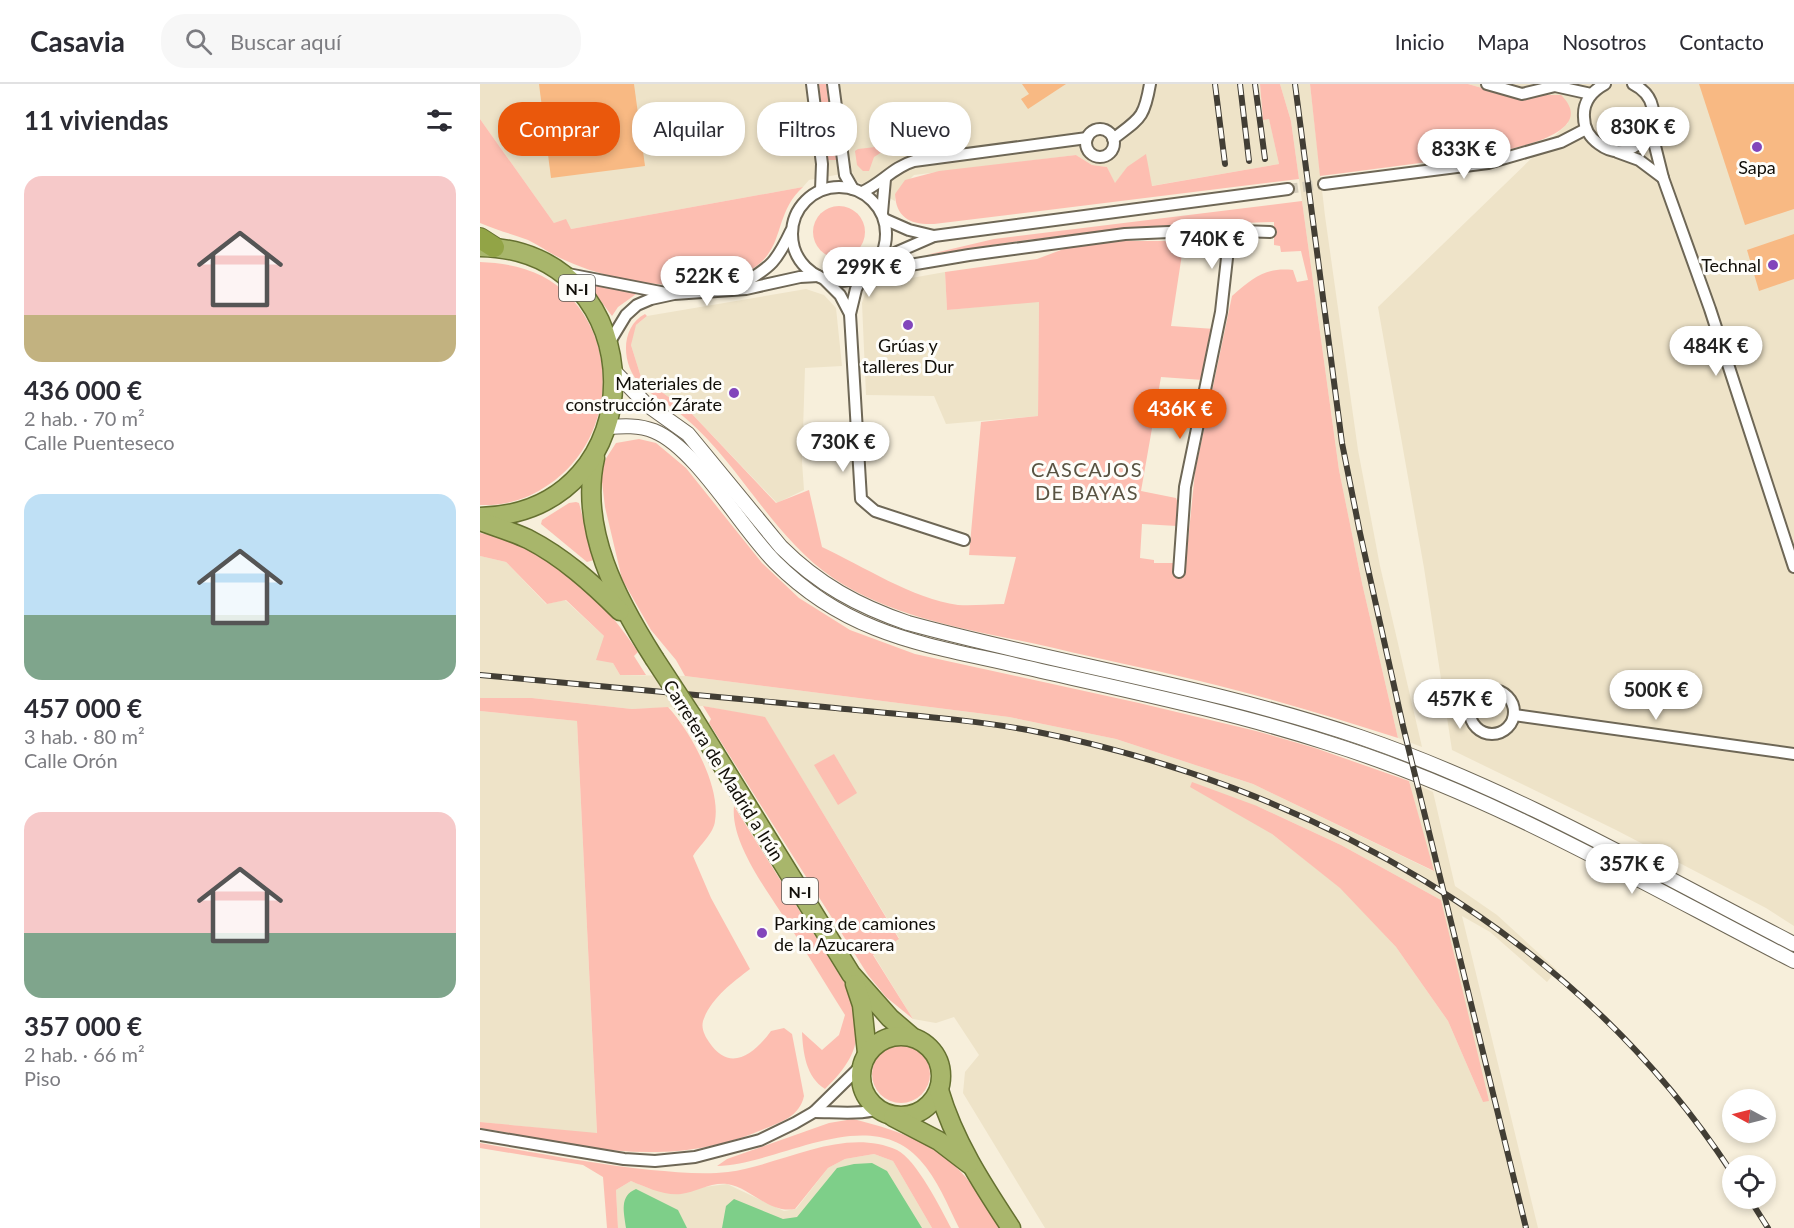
<!DOCTYPE html>
<html lang="es">
<meta charset="utf-8">
<style>
body{margin:0;font-family:Lato,sans-serif;background:#f7f7f7;color:#2b2b33;height:100vh;display:flex;flex-direction:column;font-size:22px;white-space:nowrap}
*{box-sizing:border-box;margin:0}
p{font-size:20px;color:#7c7c81}
.icon{flex:none;width:33px;height:33px;fill:none;stroke:currentColor;stroke-width:2;stroke-linecap:round;stroke-linejoin:round}
.map{position:relative;flex:1;overflow:hidden}
.details{display:flex;flex-direction:column;background:#fff;width:480px}
.details>*{flex:none}
.guide{position:absolute;left:18px;top:18px;width:570px;height:54px;display:flex;gap:12px}
.needle{width:39px;rotate:277deg}
.fabs{position:absolute;left:1242px;top:1005px;display:grid;gap:12px}
.fabs a{display:grid;place-items:center;width:54px;height:54px;border-radius:50%;background:#fff;box-shadow:0 3px 9px #0003;font-size:30px}
.price{position:absolute;translate:-50% -51px;padding:0 14px;border-radius:21px;background:#fff;color:#222;font-size:20px;line-height:39px;filter:drop-shadow(0 2px 3px #0008)}
.price::after{content:'';position:absolute;left:50%;top:36px;width:18px;height:14px;margin-left:-9px;background:inherit;clip-path:polygon(0 0,100% 0,50% 100%)}
.price.active{background:#ea580c;color:#fff}
ul{padding:0;list-style:none}
li{display:grid;align-content:center;gap:12px;height:318px;padding:0 24px}
li span{display:grid;place-items:center;height:186px;border-radius:18px;color:#555}
li>.icon{margin-inline-start:auto}
span .icon{width:108px;height:108px;fill:#fffc;stroke-width:1}
li b{font-size:26px}
h2{display:flex;justify-content:space-between;align-items:center;height:72px;padding:0 24px;font-size:26px}
.pill{padding:0 21px;border-radius:24px;background:#fff;box-shadow:0 3px 9px #0003;font-size:21px;line-height:54px}
.pill.active{background:#ea580c;color:#fff}
header{display:flex;align-items:center;gap:36px;box-sizing:border-box;height:84px;padding:0 30px;background:#fff;border-bottom:2px solid #e1e1e2}
header strong{font-size:28px}
nav{display:flex;gap:33px;margin-inline-start:auto;font-size:21px}
.search{width:420px;height:54px;background:#f7f7f7;display:flex;align-items:center;gap:15px;box-sizing:border-box;padding:0 21px;border-radius:24px;color:#7c7c81;font-size:22px}
main{display:flex;flex:1;min-height:0}
.map>svg:first-child{display:block}
.built{fill:#eee3c8;fill-rule:evenodd}
.green{fill:#fdbeb1}
.water{fill:#7ecf89}
.building{fill:#f8b983}
.lines{fill:none;stroke-linecap:round;stroke-linejoin:round}
.minor-tunnel{stroke:#d4cdbb;stroke-width:10;stroke-dasharray:10 5;stroke-linecap:butt}
.minor-casing{stroke:#6e6756;stroke-width:14}
.tertiary-casing{stroke:#6e6756;stroke-width:16}
.trunk-casing{stroke:#657030;stroke-width:21}
.motorway-casing{stroke:#657030;stroke-width:22}
.minor{stroke:#fff;stroke-width:10}
.tertiary{stroke:#fff;stroke-width:14}
.trunk{stroke:#a8b66b;stroke-width:18}
.motorway{stroke:#92a446;stroke-width:20}
.rail-casing{stroke:#423e35;stroke-width:6}
.rail{stroke:#fefdf9;stroke-width:4;stroke-dasharray:11;stroke-linecap:butt}
.trunk-bridge-casing{stroke:#657030;stroke-width:21;stroke-linecap:butt}
.trunk-bridge{stroke:#a8b66b;stroke-width:18}
.poi-dot{fill:#8245bb;stroke:#fefdf9;stroke-width:2}
.labels{text-anchor:middle;dominant-baseline:central;stroke-width:6;stroke-linejoin:round;paint-order:stroke}
.shield{fill:#fefdf9;stroke:#585650;stroke-width:1.5}
.shield-label{font-size:16px;font-weight:bold;fill:#110e08}
.poi-label{font-size:18px;fill:#110e08;stroke:#fefdf9}
.street-label{font-size:18px;fill:#110e08;stroke:#fefdf9}
.neighbourhood-label{font-size:20px;letter-spacing:1.5px;fill:#595342;stroke:#fefdf9}
</style>
<header>
<strong>Casavia</strong>
<div class="search"><svg class="icon" aria-label="search" viewBox="0 0 24 24"><circle cx="10" cy="10" r="6"/><path d="M15 15l6 6"/></svg>Buscar aquí</div>
<nav><a>Inicio</a><a>Mapa</a><a>Nosotros</a><a>Contacto</a></nav>
</header>
<main>
<section class="details">
<h2>11 viviendas<svg class="icon" aria-label="filters" viewBox="0 0 24 24"><path d="M4 7h16M4 17h16"/><circle cx="9" cy="7" r="2"/><circle cx="15" cy="17" r="2"/></svg></h2>
<ul>
<li><span style="background:linear-gradient(#f6c9c9 75%,#c2b280 0)"><svg class="icon" aria-label="home" viewBox="0 0 24 24"><path d="M3 11l9-7 9 7M6 9v11h12V9"/></svg></span><div><b>436 000 €</b><p>2 hab. · 70 m²</p><p>Calle Puenteseco</p></div></li>
<li><span style="background:linear-gradient(#bfe0f5 65%,#7fa58c 0)"><svg class="icon" aria-label="home" viewBox="0 0 24 24"><path d="M3 11l9-7 9 7M6 9v11h12V9"/></svg></span><div><b>457 000 €</b><p>3 hab. · 80 m²</p><p>Calle Orón</p></div></li>
<li><span style="background:linear-gradient(#f6c9c9 65%,#7fa58c 0)"><svg class="icon" aria-label="home" viewBox="0 0 24 24"><path d="M3 11l9-7 9 7M6 9v11h12V9"/></svg></span><div><b>357 000 €</b><p>2 hab. · 66 m²</p><p>Piso</p></div></li>
</ul>
</section>
<div class="map">
<svg width="1314" height="1144" viewBox="0 0 1314 1144">
<rect width="100%" height="100%" fill="#f7efdb"/>
<g class="built">
<path d="M0,0H780L783,36L789,34L799,80L671,102L647,83L635,100L627,83L612,81L596,71L434,91L415,110V117L376,97L372,88L329,96L323,103L91,145L74,139L0,35Z"/>
<path d="M800,0H830L845,132L878,366L900,482L942,663L918,654L882,499L859,386L811,37Z"/>
<path d="M988,0H1314V842L1286,824L1136,746L972,666L944,484L898,223L1088,39L1064,11L1044,16Z"/>
<path d="M465,188L467,226L559,217L558,332L466,340L454,312L386,311L382,219L386,207L392,201Z"/>
<path d="M326,205L344,211L356,224L362,282L325,284L322,378L324,406L297,419L212,330L161,293L151,261L152,248L156,241L167,232Z"/>
<path d="M0,472L26,478L66,520L85,516L124,552L133,579L140,591L205,592L529,633L636,655L773,700L953,787L929,697L953,708L975,802L1017,831L1077,886L1067,898L1010,848L982,832L1058,1144H565L483,1009L485,988L499,971L474,933L456,939L433,935L393,870L419,854L285,634L223,622L152,625L52,614H0ZM777,722L861,761L961,816L1003,1018L968,937L916,863L861,804L792,750Z"/>
<path d="M0,627L97,637L117,1050L0,1038Z"/>
<path d="M394,1070L413,1077L452,1144H138L136,1106L151,1097L168,1104L199,1110L224,1103L247,1100L304,1127L316,1125L348,1084L365,1075Z"/>
</g>
<g class="green">
<path d="M339,0H346L356,76H348Z"/>
<path d="M780,0H800L811,37L819,95L454,140C431,141 416,134 415,110L425,96L459,87L596,71L612,81L627,83L635,99L647,83L666,70L672,102L799,80L789,35L783,36Z"/>
<path d="M830,0H988L1044,16L1064,11H1081C1133,62 964,76 940,79C907,83 874,88 840,92Z"/>
<path d="M0,35L74,139L86,135L91,145L323,103C291,132 308,168 265,189L266,192C208,210 135,200 80,174C69,169 59,161 48,156C32,150 16,146 0,139Z"/>
<path d="M413,61L394,73L389,87H383L377,81L375,67L378,65Z"/>
<path d="M822,117L859,386L882,499L918,654C858,635 797,616 736,601C682,587 627,577 574,564C500,547 417,537 353,494C289,450 258,375 198,328C185,318 171,311 160,300C141,280 140,243 165,230L167,232L156,241L151,261L161,293L212,330L296,419L329,406L342,463C383,482 433,515 478,521C493,522 509,520 524,520L536,473L489,471L501,338L558,332L559,218L467,226L465,188L557,175L589,163L641,157H704L691,242L735,245L723,296L681,293L661,407L696,414L698,419L697,442L662,440L660,474L674,476V479H694V489L705,487L715,388L752,212C773,194 785,183 813,186L817,198L828,196L821,167L801,168L800,162L794,161V138L694,141L546,156L446,171L514,155Z"/>
<circle cx="359" cy="148" r="26"/>
<path d="M0,178C22,179 42,182 62,192C142,235 142,352 68,401C48,415 25,422 0,421Z"/>
<path d="M108,200L159,208L138,223L132,232Z"/>
<path d="M159,355L176,359L206,384L282,479L319,514L370,546L435,570L659,619L776,647L835,664L929,697L954,787L773,700L636,655L529,633L205,592L196,576L171,546L142,495L125,423L121,390L125,376L136,359Z"/>
<path d="M96,418L99,419L114,476L107,478L61,440L62,436L89,419Z"/>
<path d="M0,449C69,461 121,512 158,568L154,572L166,591H140L133,579L116,576L124,552L86,516L67,520L26,478L0,472Z"/>
<path d="M0,614H52L152,625L188,623C211,648 241,703 235,737C234,749 219,762 213,772L231,814L270,885C252,899 231,914 223,937C221,945 225,952 229,958C250,990 275,969 291,947L304,944L312,950L324,1012C320,1032 301,1038 284,1045C183,1088 102,1061 0,1044V1038L117,1049L97,637L0,627Z"/>
<path d="M223,622L285,633L419,855L393,871L433,935L406,913L388,891L229,639L231,635Z"/>
<path d="M354,670L377,709L358,721L334,681Z"/>
<path d="M712,698L777,722L861,761L961,816L1009,1017L1003,1018L968,937L916,863L860,804L792,750L710,703Z"/>
<path d="M254,722L372,911C384,953 376,975 345,1005C326,993 323,969 322,948L342,966L359,951L365,931C346,901 328,871 309,841C290,810 250,760 254,722Z"/>
<circle cx="421" cy="990" r="29"/>
<path d="M373,1035C410,1044 454,1058 480,1087C496,1103 507,1126 520,1144H479C468,1122 457,1094 440,1076C389,1018 298,1081 237,1082L247,1075L349,1039Z"/>
<path d="M0,1059C57,1069 114,1080 171,1086C196,1088 223,1091 248,1088C302,1081 363,1042 417,1066C436,1075 461,1125 471,1144H452L413,1077L394,1070L365,1075L348,1084L315,1125C289,1130 270,1103 247,1100C231,1098 216,1108 201,1110C185,1112 165,1103 151,1097L136,1106L138,1144H127L123,1093L103,1081L0,1064Z"/>
</g>
<g class="water">
<path d="M392,1079L407,1087L442,1144H242L246,1122L254,1115L303,1135L317,1133L357,1084L374,1080Z"/>
<path d="M156,1105L198,1126L207,1144H146C144,1128 139,1112 156,1105Z"/>
</g>
<g class="building">
<path d="M59,0H154L165,82L71,94Z"/>
<path d="M542,0H586L548,25L541,15L549,10Z"/>
<path d="M1219,0H1314V125L1265,141Z"/>
<path d="M1314,150V195L1279,207L1267,166Z"/>
</g>
<g class="lines">
<path class="minor-tunnel" d="M808,105L844,100"/>
<defs>
<g id="minor">
<path d="M332,0L342,80L341,106"/>
<path d="M353,0L365,91L373,105"/>
<path d="M1007,0L1042,10L1075,2L1111,10"/>
<path d="M1125,0C1112,7 1103,18 1104,33C1104,44 1110,54 1119,60C1157,89 1199,23 1153,0"/>
<circle cx="620" cy="59" r="14"/>
<path d="M1171,46L1183,94L1230,225L1314,483"/>
<path d="M633,55C660,34 664,35 670,0"/>
<path d="M1137,68L1159,76L1183,94"/>
<path d="M844,100L1008,79L1081,58L1106,45"/>
<circle cx="359" cy="150" r="47"/>
<path d="M382,108C401,100 413,83 434,77L607,54"/>
<path d="M402,129L405,95"/>
<path d="M404,135L429,146L454,152"/>
<path d="M399,176L454,152L808,105"/>
<path d="M394,181L412,184L489,171L645,150L733,146L790,148"/>
<path d="M83,189L191,210"/>
<path d="M384,190L376,205L370,230L381,415L395,427L484,456"/>
<path d="M344,195L360,211L370,230"/>
<path d="M255,205C288,183 293,185 311,147"/>
<path d="M129,259L146,231L157,221L171,215L194,210L266,205L320,193L338,192"/>
<path d="M699,488L705,403L741,228L750,147"/>
<circle cx="1012" cy="628" r="22"/>
<path d="M1034,631L1314,670"/>
<path d="M334,1028C354,1028 380,1031 398,1025"/>
<path d="M0,1051L144,1075L175,1077L215,1073L280,1056L315,1039L334,1028L382,981"/>
</g>
<g id="tertiary">
<path d="M135,288L166,320L208,350L301,463C338,500 378,522 428,539C578,580 733,603 880,653C1032,705 1172,787 1314,860"/>
<path d="M128,343C143,342 159,341 174,347C216,364 261,444 295,478C324,507 357,529 395,544C442,563 494,571 544,583C645,606 749,627 848,659C1012,710 1162,799 1314,877"/>
</g>
<g id="trunk">
<path d="M115,374C99,445 137,516 174,574"/>
<path d="M0,433C179,429 176,165 0,163"/>
<path d="M0,437C16,443 33,448 48,455C83,473 112,499 140,527"/>
<path d="M212,632L371,890L410,934L431,952"/>
<path d="M375,900L382,921L387,969"/>
<circle cx="421" cy="992" r="40"/>
<path d="M459,1006C474,1057 502,1100 531,1144"/>
<path d="M413,1033L459,1057L489,1080"/>
</g>
<path id="motorway" d="M0,154L14,163"/>
</defs>
<use href="#minor" class="minor-casing"/>
<use href="#tertiary" class="tertiary-casing"/>
<use href="#trunk" class="trunk-casing"/>
<use href="#motorway" class="motorway-casing"/>
<use href="#minor" class="minor"/>
<use href="#tertiary" class="tertiary"/>
<use href="#trunk" class="trunk"/>
<use href="#motorway" class="motorway"/>
<defs>
<g id="rail">
<path d="M735,0L745,80"/>
<path d="M760,0L769,77"/>
<path d="M775,0L785,75"/>
<path d="M815,0L862,359L880,449L923,642L1046,1144"/>
<path d="M0,591C115,602 230,612 345,623C412,630 481,634 548,646C826,700 1095,848 1252,1089"/>
<path d="M1269,1114L1288,1144"/>
</g>
</defs>
<use href="#rail" class="rail-casing"/>
<use href="#rail" class="rail"/>
<defs>
<path id="trunk-bridge" d="M174,574L212,632"/>
</defs>
<use href="#trunk-bridge" class="trunk-bridge-casing"/>
<use href="#trunk-bridge" class="trunk-bridge"/>
</g>
<g class="poi-dot">
<circle cx="1277" cy="63" r="6"/>
<circle cx="1293" cy="181" r="6"/>
<circle cx="428" cy="241" r="6"/>
<circle cx="254" cy="309" r="6"/>
<circle cx="282" cy="849" r="6"/>
</g>
<g class="labels">
<g class="shield">
<rect x="79" y="191" width="36" height="26" rx="4.5"/>
<rect x="302" y="794" width="36" height="26" rx="4.5"/>
</g>
<g class="shield-label">
<text x="97" y="204">N-I</text>
<text x="320" y="807">N-I</text>
</g>
<g class="poi-label">
<text x="1277" y="83">Sapa</text>
<text x="1281" y="181" text-anchor="end">Technal</text>
<text x="428" y="261">Grúas y<tspan x="428" dy="21">talleres Dur</tspan></text>
<text x="242" y="299" text-anchor="end">Materiales de<tspan x="242" dy="21">construcción Zárate</tspan></text>
<text x="294" y="839" text-anchor="start">Parking de camiones<tspan x="294" dy="21">de la Azucarera</tspan></text>
</g>
<g class="street-label">
<text transform="translate(244 686) rotate(58)">Carretera de Madrid a Irún</text>
</g>
<g class="neighbourhood-label">
<text x="607" y="385">CASCAJOS<tspan x="607" dy="23">DE BAYAS</tspan></text>
</g>
</g>
</svg>
<div class="fabs">
<a><svg class="needle" viewBox="-14 -14 28 28"><path d="M0-13l5 13h-10z" fill="#e53935"/><path d="M0 13l5-13h-10z" fill="#7c7c81"/></svg></a>
<a><svg class="icon" aria-label="locate" viewBox="0 0 24 24"><circle cx="12" cy="12" r="6"/><path d="M12 2v4M12 18v4M2 12h4M18 12h4"/></svg></a>
</div>
<b class="price" style="left:1163px;top:74px">830K €</b>
<b class="price" style="left:984px;top:96px">833K €</b>
<b class="price" style="left:732px;top:186px">740K €</b>
<b class="price" style="left:389px;top:214px">299K €</b>
<b class="price" style="left:227px;top:223px">522K €</b>
<b class="price" style="left:1236px;top:293px">484K €</b>
<b class="price active" style="left:700px;top:356px">436K €</b>
<b class="price" style="left:363px;top:389px">730K €</b>
<b class="price" style="left:1176px;top:637px">500K €</b>
<b class="price" style="left:980px;top:646px">457K €</b>
<b class="price" style="left:1152px;top:811px">357K €</b>
<div class="guide">
<a class="pill active">Comprar</a>
<a class="pill">Alquilar</a>
<a class="pill">Filtros</a>
<a class="pill">Nuevo</a>
</div>
</div>
</main>
